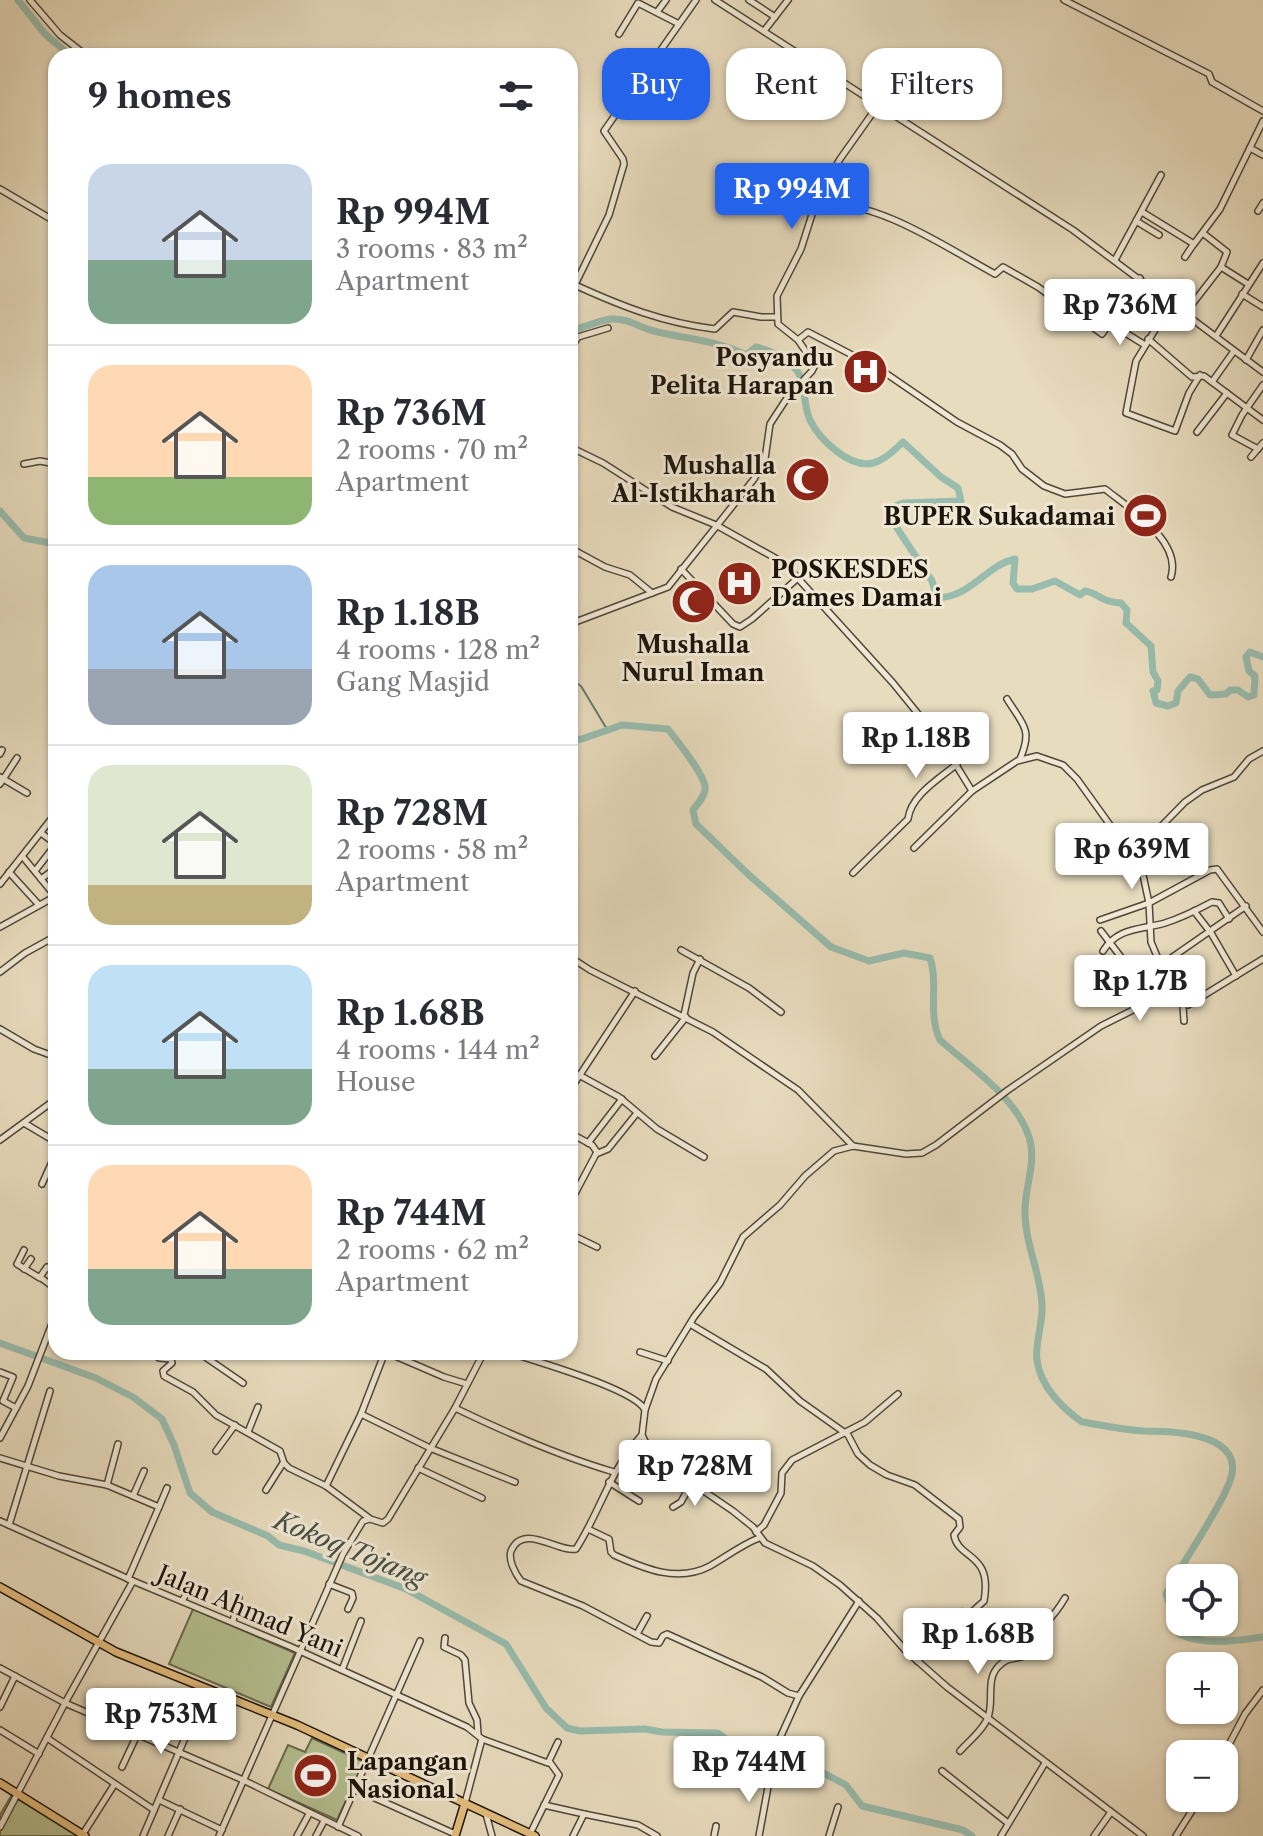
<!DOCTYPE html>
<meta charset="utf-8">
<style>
body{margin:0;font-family:"Libre Caslon Text",serif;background:#f2f2f3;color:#2b2b33;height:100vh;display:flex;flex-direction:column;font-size:30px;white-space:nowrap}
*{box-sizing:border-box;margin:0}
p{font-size:26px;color:#7c7c81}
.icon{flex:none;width:44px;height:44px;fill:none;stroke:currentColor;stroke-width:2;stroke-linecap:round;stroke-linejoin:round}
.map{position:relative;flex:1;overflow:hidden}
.panel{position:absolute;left:48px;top:48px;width:530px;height:1312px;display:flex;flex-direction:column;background:#fff;border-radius:24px;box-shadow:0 2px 6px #0004}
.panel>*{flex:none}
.hud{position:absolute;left:602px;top:48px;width:540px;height:72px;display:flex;gap:16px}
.controls{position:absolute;left:1166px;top:1564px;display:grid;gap:16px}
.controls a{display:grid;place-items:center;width:72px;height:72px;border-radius:16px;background:#fff;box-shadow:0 2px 6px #0004;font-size:40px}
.price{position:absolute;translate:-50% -68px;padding:0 18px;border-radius:8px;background:#fff;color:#222;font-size:26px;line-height:52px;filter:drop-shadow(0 2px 4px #0008)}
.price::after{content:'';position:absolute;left:50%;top:48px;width:24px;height:18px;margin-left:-12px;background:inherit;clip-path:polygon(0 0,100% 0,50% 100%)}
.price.on{background:#2563eb;color:#fff}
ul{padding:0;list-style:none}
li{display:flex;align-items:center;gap:24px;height:200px;padding:0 40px}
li+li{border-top:2px solid #e1e1e2}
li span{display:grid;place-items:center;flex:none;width:224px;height:160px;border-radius:24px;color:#555}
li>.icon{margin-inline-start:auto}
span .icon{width:96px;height:96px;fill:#fffc;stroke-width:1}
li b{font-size:34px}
h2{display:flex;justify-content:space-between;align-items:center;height:96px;padding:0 40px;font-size:34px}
.tag{padding:0 28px;border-radius:24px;background:#fff;box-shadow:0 2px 6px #0004;font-size:28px;line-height:72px}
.tag.on{background:#2563eb;color:#fff}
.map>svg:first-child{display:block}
.green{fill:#b5c091;stroke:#686a4e;stroke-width:2}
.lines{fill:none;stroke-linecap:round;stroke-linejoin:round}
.stream{stroke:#66796c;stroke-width:2}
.river{stroke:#98bcad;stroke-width:7}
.minor-casing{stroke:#4f4738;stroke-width:8}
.major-casing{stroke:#1c150b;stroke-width:10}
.minor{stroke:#f0e8d5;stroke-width:5}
.major{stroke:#e4be7f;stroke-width:7}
.labels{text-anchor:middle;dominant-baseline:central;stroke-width:6;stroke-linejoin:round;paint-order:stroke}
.poi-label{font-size:24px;font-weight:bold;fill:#1c150b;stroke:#f0e8d5;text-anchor:end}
.street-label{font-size:24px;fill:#1c150b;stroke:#f0e8d5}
.water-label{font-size:26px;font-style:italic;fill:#474f44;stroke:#f0e8d5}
</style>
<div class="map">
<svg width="1263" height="1836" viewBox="0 0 1263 1836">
<rect width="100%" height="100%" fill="#e8dcbe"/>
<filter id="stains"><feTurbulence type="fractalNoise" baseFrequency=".0025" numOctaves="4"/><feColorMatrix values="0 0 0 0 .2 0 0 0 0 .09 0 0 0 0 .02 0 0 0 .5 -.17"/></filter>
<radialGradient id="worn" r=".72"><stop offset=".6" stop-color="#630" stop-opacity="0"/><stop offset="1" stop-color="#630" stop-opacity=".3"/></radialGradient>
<g class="green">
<path d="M193,1609L295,1653L271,1707L169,1664Z"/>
<path d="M312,1738L364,1762L337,1820L268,1789L288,1745L305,1752Z"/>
<path d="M13,1793L79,1836H0V1815Z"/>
</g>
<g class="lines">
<path class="stream" d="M570,679L581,686L608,731"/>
<g class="river">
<path d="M18,0L45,34L71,56"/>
<path d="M570,330C584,329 597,320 612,319C628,318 640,328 654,331C685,339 717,340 746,355L756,347C771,351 789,359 798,372C806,386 803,405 810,420C819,439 850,469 873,463C885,460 894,450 903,442L941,477L958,488L961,501L903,503L895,506L892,515L895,525L932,581L937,598C972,597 986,565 1015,559L1013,583L1017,589H1032L1055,581L1080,595L1085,591C1099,593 1100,602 1121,603L1127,610L1126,623L1151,646L1153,672L1158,681L1157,690L1153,691L1156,703L1168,706L1176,703L1178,691L1190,677L1198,679L1210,695L1226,694L1230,690H1238L1248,697L1254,695L1255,676L1249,671L1246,657L1250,652L1263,657"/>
<path d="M0,511L24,538L56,544"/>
<path d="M570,740L582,739L622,725L668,729C677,741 702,771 705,786C707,794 698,803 693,810L696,824L749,875L831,947L869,961L904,953L930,958C939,984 927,1013 940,1040C970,1067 1016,1097 1029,1137C1037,1161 1025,1186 1025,1210C1024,1242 1041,1273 1042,1305C1043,1323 1035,1342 1037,1360C1040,1386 1062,1408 1082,1422C1102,1425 1123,1430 1144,1431C1174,1431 1252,1433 1228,1486C1211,1524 1185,1557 1166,1594L1179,1634C1206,1646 1234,1641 1263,1637"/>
<path d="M0,1343L96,1378L133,1397L162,1419L174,1445L190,1493L212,1512L268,1536L279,1545L304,1551L406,1589L506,1644L546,1708L567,1728L580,1731L645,1729L662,1732L718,1733L742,1752L762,1764L812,1767L846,1785L862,1806L963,1830L972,1836"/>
</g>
<defs>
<g id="minor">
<path d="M30,0L60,35L87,56"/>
<path d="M715,0L1073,230L1263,372"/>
<path d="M749,0L775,17"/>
<path d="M1064,0L1209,74L1212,82L1263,111"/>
<path d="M657,12L666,0"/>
<path d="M764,31L788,0"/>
<path d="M619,34L638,3L679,24"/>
<path d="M1250,148L1263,155"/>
<path d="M0,189L56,222"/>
<path d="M816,202C881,202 940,244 995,274L1003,267L1038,287L1102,334L1140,278"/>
<path d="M1258,211L1263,203"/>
<path d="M1142,212L1194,244L1220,209L1263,121"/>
<path d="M1136,221L1159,235"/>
<path d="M1204,234L1227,252L1221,267"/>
<path d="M1185,257L1193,245"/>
<path d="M1115,260L1161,175"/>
<path d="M575,285C621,306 664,323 715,329L733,312L761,317H776"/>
<path d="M1242,294L1263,307"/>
<path d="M570,295L609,215L624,164L623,159L604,131L696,0"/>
<path d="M1172,302L1136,361L1126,413L1175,431L1189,393L1200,375"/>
<path d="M1186,312L1221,267L1248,284"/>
<path d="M1111,324L1145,345"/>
<path d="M1216,336L1263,263"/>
<path d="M1148,339L1192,377L1204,376L1263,420"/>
<path d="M798,340L808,332L881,370L957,422L1000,445L1012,454L1022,469L1044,486L1065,494L1105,489C1130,509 1182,541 1171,577"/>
<path d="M570,349L578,337L608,328"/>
<path d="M1246,360L1263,330"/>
<path d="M1212,382L1234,351"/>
<path d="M1197,432L1227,393"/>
<path d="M570,447L603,463L672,507L716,525L784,563L893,683L945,747L972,791"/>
<path d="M1258,449L1232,435L1242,415L1263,385"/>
<path d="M1251,457L1263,443"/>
<path d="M24,464L40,461L56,464"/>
<path d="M570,548L605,567L630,575L652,593"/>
<path d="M681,569L733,624L740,627L752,619L799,577"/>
<path d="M570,624L668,587L754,479L765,459L770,424L787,398L812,371L815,365L798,340L778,324L777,296L801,249L816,202L840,159L879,104"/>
<path d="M1007,699C1023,725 1033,729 1020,759"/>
<path d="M0,754L2,750"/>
<path d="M0,777L27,793"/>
<path d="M0,784L17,758"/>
<path d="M914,848L972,791L1017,761L1037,756L1063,765L1077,779L1110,825L1136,852L1140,861L1149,903L1151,942L1159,961L1182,991L1184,1021"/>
<path d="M1136,852L1185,802L1202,790L1234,777L1249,759L1263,751"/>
<path d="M23,857L55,896"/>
<path d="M35,871L56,844L41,833"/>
<path d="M9,872L39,905"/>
<path d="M853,873L908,819C911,795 939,779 957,764"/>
<path d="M41,879L56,868"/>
<path d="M0,884L52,818L56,816"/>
<path d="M1194,911L1211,933L1236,976"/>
<path d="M1100,920L1149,903L1210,870L1217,869L1263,932"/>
<path d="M0,927L56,896"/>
<path d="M1101,931L1153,999"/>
<path d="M681,950L749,988L781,1012"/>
<path d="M1103,951C1118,927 1140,930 1165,923C1181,918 1197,910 1212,902L1219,903L1229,919"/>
<path d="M570,957L590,970L713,1032L798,1090L853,1146"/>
<path d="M1161,965L1246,906"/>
<path d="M0,972L25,953L56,936"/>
<path d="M1130,972L1157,957"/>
<path d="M570,997L574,990"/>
<path d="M684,1015L693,973L700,959"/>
<path d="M0,1029L34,1049L56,1057"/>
<path d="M655,1056L686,1017"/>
<path d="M579,1075L619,1097L657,1129L704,1157"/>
<path d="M570,1090L635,991"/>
<path d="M24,1123L56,1142"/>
<path d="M570,1133L592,1145L597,1152L570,1203"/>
<path d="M0,1140L56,1099"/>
<path d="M588,1143L622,1099"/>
<path d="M596,1154L608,1149L637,1113"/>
<path d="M42,1184L56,1153"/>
<path d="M570,1234L597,1247"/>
<path d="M24,1250L17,1264L40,1278"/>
<path d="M24,1269L31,1259"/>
<path d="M56,1272L47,1267L40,1277L56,1289"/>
<path d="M690,1324L766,1369L800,1401L848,1435L858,1454L870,1465L887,1475L915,1485L959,1519L960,1527L954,1535C958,1560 993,1552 984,1601L973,1611L976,1621C1015,1647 1042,1637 1065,1598"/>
<path d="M150,1352L159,1358L171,1359L172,1363L163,1371L164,1376L193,1392L216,1415L280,1451L284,1463L289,1468L326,1486L369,1518"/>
<path d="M198,1352L243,1383"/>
<path d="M386,1352L444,1377L467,1384"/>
<path d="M508,1352C534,1361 635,1389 645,1410L642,1435L649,1449L673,1470L733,1511L753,1527L765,1543L813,1566L840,1585L877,1618L905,1650L947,1687L1143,1836"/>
<path d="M640,1352L668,1361"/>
<path d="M0,1372L13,1377L3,1401L16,1408"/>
<path d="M455,1408C507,1433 559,1456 614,1472"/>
<path d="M645,1410L656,1379L694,1317L720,1283L743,1237L780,1205L805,1176L834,1151L853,1146L906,1154L922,1153L936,1145L1008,1090L1101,1026L1157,998L1188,1005L1263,959"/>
<path d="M361,1414L430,1448L515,1482"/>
<path d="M248,1432L258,1407"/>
<path d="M641,1436C609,1472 601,1510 576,1549C559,1553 523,1522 511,1551C508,1560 515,1573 521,1581L583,1606L651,1642L659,1643L663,1636L667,1634L762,1677L788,1693L799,1696L859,1601"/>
<path d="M0,1438L28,1386L56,1313"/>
<path d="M216,1451L235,1425"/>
<path d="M0,1458L59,1476L107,1485L159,1507L128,1579"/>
<path d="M418,1468L482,1498"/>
<path d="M609,1482L639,1501"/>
<path d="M107,1485L118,1444"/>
<path d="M326,1486L361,1414L385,1352"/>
<path d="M266,1490L283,1463"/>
<path d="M133,1496L144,1471"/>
<path d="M159,1507L167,1488"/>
<path d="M673,1507L681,1502L692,1482"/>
<path d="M0,1521L133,1581L289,1646L467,1727L482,1739"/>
<path d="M9,1525L50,1391"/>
<path d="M588,1529L609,1539L611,1552L614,1555C645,1569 678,1583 710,1566C726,1557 741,1545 759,1538"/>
<path d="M756,1532L764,1525L781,1493L782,1473L792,1460L865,1422L898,1394"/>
<path d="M329,1584L352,1593L353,1598L348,1609"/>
<path d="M182,1601L190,1588"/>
<path d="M233,1621L239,1597"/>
<path d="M637,1634L647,1616"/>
<path d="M445,1638L444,1647L461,1655L465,1660L469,1703L477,1720L478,1734"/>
<path d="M917,1661L962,1612"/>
<path d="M0,1668L65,1703L243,1780L358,1836"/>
<path d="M342,1670L361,1621"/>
<path d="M0,1707L15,1676"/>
<path d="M0,1730L39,1754"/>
<path d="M47,1738L154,1810"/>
<path d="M482,1739L548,1763"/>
<path d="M960,1751C969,1741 984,1729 988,1717C994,1702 986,1681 997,1668C1014,1647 1029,1673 1038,1630"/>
<path d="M1224,1754L1245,1714L1263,1690"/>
<path d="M122,1767L137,1735"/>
<path d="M942,1771L1008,1823"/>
<path d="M355,1789L455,1834"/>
<path d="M159,1800L222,1830"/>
<path d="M465,1803L482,1739"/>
<path d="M544,1805L584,1814"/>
<path d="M486,1814L492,1836"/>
<path d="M0,1827L65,1703L133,1581"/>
<path d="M338,1827L420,1641"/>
<path d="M83,1834L114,1785"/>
<path d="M530,1834L559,1775L549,1761L558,1742"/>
<path d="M143,1836L206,1689"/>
<path d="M168,1836L180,1809"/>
<path d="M219,1836L343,1554L363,1521L370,1519L383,1523L388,1519L455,1408L484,1352"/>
<path d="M297,1836L309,1814"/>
<path d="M316,1836L324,1821"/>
<path d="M573,1836L584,1814L638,1825L657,1836"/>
<path d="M714,1836L716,1826"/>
<path d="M759,1836L775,1749L799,1696"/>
<path d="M829,1836L838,1807"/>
<path d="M1001,1836L1045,1763"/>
<path d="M1094,1836L1111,1812"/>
<path d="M1176,1836L1200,1798"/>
</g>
<g id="major">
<path d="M0,1587L116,1652L297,1725L535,1836"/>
<path d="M0,1783L85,1836"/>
<path d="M455,1836L465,1803"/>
</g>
</defs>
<use href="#minor" class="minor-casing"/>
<use href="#major" class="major-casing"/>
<use href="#minor" class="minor"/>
<use href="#major" class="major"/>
</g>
<defs>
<symbol id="hospital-disc" viewBox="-11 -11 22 22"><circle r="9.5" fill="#8f2418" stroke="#f0e8d5"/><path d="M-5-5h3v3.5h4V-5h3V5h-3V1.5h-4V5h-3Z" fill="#fff"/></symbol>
<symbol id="mosque-disc" viewBox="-11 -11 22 22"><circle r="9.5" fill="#8f2418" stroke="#f0e8d5"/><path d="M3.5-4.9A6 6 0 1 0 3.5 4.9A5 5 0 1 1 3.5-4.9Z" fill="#fff"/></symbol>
<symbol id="stadium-disc" viewBox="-11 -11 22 22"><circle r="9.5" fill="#8f2418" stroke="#f0e8d5"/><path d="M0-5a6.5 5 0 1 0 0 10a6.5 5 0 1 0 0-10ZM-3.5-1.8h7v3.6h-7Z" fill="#fff"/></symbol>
</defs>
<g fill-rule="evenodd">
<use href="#hospital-disc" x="840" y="346" width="51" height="51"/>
<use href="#mosque-disc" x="782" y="454" width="51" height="51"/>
<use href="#stadium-disc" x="1120" y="490" width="51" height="51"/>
<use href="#hospital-disc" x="714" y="558" width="51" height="51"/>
<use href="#mosque-disc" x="668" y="576" width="51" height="51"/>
<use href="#stadium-disc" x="290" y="1750" width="51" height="51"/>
</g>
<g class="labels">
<g class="poi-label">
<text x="834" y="357">Posyandu<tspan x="834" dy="28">Pelita Harapan</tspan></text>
<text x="776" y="465">Mushalla<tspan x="776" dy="28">Al-Istikharah</tspan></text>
<text x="1115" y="516">BUPER Sukadamai</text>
<text x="771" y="569" text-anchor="start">POSKESDES<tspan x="771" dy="28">Dames Damai</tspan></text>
<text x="693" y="644" text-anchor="middle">Mushalla<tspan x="693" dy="28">Nurul Iman</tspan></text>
<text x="347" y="1761" text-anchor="start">Lapangan<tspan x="347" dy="28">Nasional</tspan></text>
</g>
<g class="street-label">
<text transform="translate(250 1611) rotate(23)">Jalan Ahmad Yani</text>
</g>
<g class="water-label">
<text transform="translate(350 1549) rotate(22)">Kokoq Tojang</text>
</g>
</g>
<rect width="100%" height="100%" filter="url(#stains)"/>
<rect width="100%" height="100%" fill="url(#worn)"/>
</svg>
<div class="controls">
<a><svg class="icon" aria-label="locate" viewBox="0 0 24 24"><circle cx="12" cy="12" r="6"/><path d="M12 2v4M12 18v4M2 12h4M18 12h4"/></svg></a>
<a>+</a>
<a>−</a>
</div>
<b class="price on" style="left:792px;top:231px">Rp 994M</b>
<b class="price" style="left:1120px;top:347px">Rp 736M</b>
<b class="price" style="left:916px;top:780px">Rp 1.18B</b>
<b class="price" style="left:1132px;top:891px">Rp 639M</b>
<b class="price" style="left:1140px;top:1023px">Rp 1.7B</b>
<b class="price" style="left:695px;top:1508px">Rp 728M</b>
<b class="price" style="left:978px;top:1676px">Rp 1.68B</b>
<b class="price" style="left:161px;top:1756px">Rp 753M</b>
<b class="price" style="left:749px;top:1804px">Rp 744M</b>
<div class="hud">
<a class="tag on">Buy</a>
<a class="tag">Rent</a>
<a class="tag">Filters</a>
</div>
<section class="panel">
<h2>9 homes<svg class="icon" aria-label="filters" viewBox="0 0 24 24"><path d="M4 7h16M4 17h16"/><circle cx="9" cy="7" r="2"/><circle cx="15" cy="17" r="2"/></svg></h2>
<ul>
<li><span style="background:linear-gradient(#c9d6e8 60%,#7fa58c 0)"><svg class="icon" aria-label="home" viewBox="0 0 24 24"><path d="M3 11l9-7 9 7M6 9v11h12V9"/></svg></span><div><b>Rp 994M</b><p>3 rooms · 83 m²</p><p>Apartment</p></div></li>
<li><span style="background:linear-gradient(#ffd9b3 70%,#8fb573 0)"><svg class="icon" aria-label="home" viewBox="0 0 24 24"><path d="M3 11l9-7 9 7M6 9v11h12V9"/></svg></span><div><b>Rp 736M</b><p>2 rooms · 70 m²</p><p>Apartment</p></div></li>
<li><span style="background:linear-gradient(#a9c7e8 65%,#9aa5b1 0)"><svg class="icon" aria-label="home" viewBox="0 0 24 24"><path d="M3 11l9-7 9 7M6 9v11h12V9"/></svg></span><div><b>Rp 1.18B</b><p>4 rooms · 128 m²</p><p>Gang Masjid</p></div></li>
<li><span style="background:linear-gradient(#dfe7d0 75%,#c2b280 0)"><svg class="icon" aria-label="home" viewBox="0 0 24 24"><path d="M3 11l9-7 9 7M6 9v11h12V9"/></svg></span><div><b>Rp 728M</b><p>2 rooms · 58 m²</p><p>Apartment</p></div></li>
<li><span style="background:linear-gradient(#bfe0f5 65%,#7fa58c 0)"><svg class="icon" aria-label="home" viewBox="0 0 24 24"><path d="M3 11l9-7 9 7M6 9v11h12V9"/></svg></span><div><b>Rp 1.68B</b><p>4 rooms · 144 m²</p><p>House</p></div></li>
<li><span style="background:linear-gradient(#ffd9b3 65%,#7fa58c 0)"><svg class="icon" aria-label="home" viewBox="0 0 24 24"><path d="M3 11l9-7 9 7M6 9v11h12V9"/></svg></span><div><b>Rp 744M</b><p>2 rooms · 62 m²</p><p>Apartment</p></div></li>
</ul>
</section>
</div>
